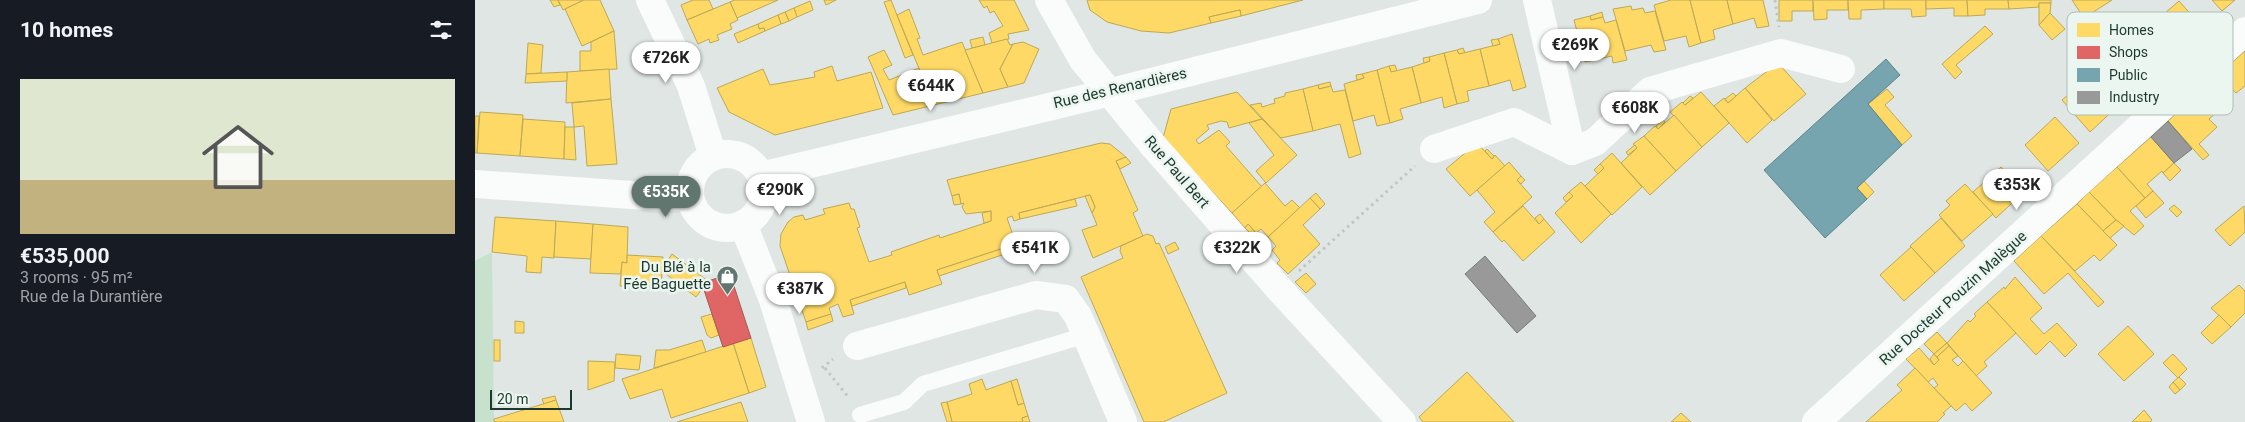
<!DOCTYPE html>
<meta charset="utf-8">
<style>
body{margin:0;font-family:Roboto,sans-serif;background:#20242c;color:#f1f3f6;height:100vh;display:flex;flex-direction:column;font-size:19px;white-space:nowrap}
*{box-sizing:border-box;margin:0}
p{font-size:16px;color:#9ea1a6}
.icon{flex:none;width:28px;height:28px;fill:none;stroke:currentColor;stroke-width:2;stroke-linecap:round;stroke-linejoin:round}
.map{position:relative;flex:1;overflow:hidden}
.drawer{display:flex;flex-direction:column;background:#171b24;width:475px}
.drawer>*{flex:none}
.scale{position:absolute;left:15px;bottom:12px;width:82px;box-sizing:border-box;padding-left:5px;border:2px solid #1d392f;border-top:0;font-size:14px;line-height:18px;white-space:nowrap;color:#1d392f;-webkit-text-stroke:4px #ecf6f0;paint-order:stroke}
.price{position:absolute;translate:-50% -42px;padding:0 11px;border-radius:18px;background:#fff;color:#222;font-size:16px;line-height:32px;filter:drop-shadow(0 1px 2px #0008)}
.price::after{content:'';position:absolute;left:50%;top:30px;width:15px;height:11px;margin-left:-8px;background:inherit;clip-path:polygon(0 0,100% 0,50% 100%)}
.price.selected{background:#61766e;color:#fff}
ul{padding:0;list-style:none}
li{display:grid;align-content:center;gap:10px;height:265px;padding:0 20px}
li span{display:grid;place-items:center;height:155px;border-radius:0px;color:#555}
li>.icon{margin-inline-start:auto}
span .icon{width:90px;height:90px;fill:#fffc;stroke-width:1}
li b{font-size:21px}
h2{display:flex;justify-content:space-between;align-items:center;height:60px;padding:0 20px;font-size:21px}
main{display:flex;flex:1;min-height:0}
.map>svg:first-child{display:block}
.green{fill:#c7e1cd}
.homes{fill:#ffd966;stroke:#bba956}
.shops{fill:#e06666;stroke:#a65856}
.public{fill:#76a5af;stroke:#5b8589}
.industry{fill:#999;stroke:#747c79}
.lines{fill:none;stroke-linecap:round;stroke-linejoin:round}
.path{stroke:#bec7c4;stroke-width:3;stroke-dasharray:2.5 4;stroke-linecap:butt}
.service{stroke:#fafbfb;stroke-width:16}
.minor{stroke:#fafbfb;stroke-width:28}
.tertiary{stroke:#fafbfb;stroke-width:28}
.labels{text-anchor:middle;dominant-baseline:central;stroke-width:5;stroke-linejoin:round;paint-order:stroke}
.street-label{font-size:15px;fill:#1d392f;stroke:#ecf6f0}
.poi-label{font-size:15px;fill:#1d392f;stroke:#ecf6f0;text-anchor:end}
.key{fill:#ecf6f0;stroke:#aebdb6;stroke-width:1}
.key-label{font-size:14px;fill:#1d392f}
</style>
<main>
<section class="drawer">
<h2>10 homes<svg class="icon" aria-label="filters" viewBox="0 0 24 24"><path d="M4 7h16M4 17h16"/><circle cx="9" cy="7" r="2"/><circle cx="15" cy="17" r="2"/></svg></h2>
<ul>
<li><span style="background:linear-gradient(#dfe7d0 65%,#c2b280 0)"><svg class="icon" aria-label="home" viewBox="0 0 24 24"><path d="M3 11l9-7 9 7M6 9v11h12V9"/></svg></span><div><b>€535,000</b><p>3 rooms · 95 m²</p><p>Rue de la Durantière</p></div></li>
</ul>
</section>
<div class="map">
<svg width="1770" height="422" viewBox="0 0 1770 422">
<rect width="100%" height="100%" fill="#e0e6e3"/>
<path class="green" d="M17,252L19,422H0V261Z"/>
<g class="homes">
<path d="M75,0H83L85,5L79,7Z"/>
<path d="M83,0H109L88,10Z"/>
<path d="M109,0H125L139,31L107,46L90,9Z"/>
<path d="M218,0H234L238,9L212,20L206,5Z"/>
<path d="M260,0H303L262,18L255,2Z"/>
<path d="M349,0H361L351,5Z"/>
<path d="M416,0L438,55L430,58L409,2Z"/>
<path d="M504,0H539L554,30L533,34L534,39L517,43L514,33L528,26L519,11L515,13L512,6L509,8Z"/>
<path d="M612,0H828L766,16L765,10L734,17L736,23L694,33L666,31L632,22L615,10Z"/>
<path d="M1196,0H1215L1226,43L1214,47L1211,36L1189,41L1179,5Z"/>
<path d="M1215,0H1252L1258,24L1238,30L1240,39L1226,43Z"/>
<path d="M1252,0H1288L1294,26L1282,28L1279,18L1258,24Z"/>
<path d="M1304,0H1338V11H1317V21H1304Z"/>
<path d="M1338,0H1373V10H1352V19L1339,20Z"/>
<path d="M1373,0H1409V9L1386,10V19H1374Z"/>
<path d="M1409,0H1451V16L1437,17L1436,9H1409Z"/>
<path d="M1451,0H1492L1493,16H1479V8L1451,9Z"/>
<path d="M1492,0H1533L1534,9H1510V15L1493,16Z"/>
<path d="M1533,0H1576V3H1564V7L1534,9Z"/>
<path d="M1597,0H1637L1609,18Z"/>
<path d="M1737,0H1760L1747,11Z"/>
<path d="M335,1L338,10L322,17L319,8Z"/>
<path d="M1704,1L1728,28L1701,53L1676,25Z"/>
<path d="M255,2L263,20L255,24L257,29L242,35L244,40L235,43L234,39L223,44L212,20Z"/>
<path d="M1564,3H1576L1575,13L1564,25Z"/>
<path d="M1156,6L1157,10L1168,8L1170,13L1180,11L1191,50L1179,52L1176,45L1150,51L1138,9Z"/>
<path d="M319,8L322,17L314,21L310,12Z"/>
<path d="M434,9L445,38L442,39L448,55L487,42L508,93L459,105L422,15Z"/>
<path d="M765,10L766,16L736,23L734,17Z"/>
<path d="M310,12L314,21L306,24L303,15Z"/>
<path d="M1127,12L1128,17L1116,20L1115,16Z"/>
<path d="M1575,13L1590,29L1577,40L1564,25Z"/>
<path d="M303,15L306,24L290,31L289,28L284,29L283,24Z"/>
<path d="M1115,16L1116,20L1128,17L1130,23L1141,20L1152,60L1138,63L1137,56L1110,62L1099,20Z"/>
<path d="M283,24L284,29L289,28L290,31L263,43L259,34Z"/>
<path d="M1510,26L1518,34L1481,65L1487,72L1480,79L1467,64Z"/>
<path d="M139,31L142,69L105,71V51H116V42Z"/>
<path d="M1037,34L1051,87L1038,91L1035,80L1014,86L1005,49L1025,44L1023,39Z"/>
<path d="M508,37L510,45L497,48L495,40Z"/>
<path d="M532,39L535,45L538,44L525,69L533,87L508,93L490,50Z"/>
<path d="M1023,39L1025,44L1018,46L1016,40Z"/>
<path d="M548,42L564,49L549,83L533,87L525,69L538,44Z"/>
<path d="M53,43L68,45L66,73L51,74Z"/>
<path d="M988,48L990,53L984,54L982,50Z"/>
<path d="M1005,49L1014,86L992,91L994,101L982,104L969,53L982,50L984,54Z"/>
<path d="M409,50L417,65L408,69L414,80L444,68L459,105L418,115L393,57Z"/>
<path d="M1770,51V86L1761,93L1743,75Z"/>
<path d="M969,53L982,104L969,108L967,97L946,103L937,67L955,61L954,57Z"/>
<path d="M954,57L955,61L949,63L948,58Z"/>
<path d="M1303,63L1331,94L1299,121L1270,88Z"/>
<path d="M920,65L922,71L916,72L914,66Z"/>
<path d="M357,66L362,81L396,72L408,108L300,135L254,112L242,88L288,69L295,85L340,77L339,72Z"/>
<path d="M914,66L916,72L937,67L946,103L925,109L928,119L915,123L902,70Z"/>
<path d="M1625,68L1639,84L1633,89L1646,103L1615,132L1587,100Z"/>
<path d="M134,69L136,99L91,103L92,72Z"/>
<path d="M902,70L915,123L902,126L899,115L878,121L869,84L889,78L887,74Z"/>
<path d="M92,72V81L50,83L51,74Z"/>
<path d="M887,74L889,78L882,80L881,75Z"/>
<path d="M855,82L856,86L844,89L843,85Z"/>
<path d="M1734,84L1752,103L1734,119L1742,127L1724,144L1734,155L1728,160L1693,121Z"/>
<path d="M843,85L844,89L856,86L858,92L870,90L886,154L874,158L865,124L838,131L828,89Z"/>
<path d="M1270,88L1297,120L1272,143L1239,106L1249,98L1253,103Z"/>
<path d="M828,89L838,131L806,138L775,105L786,103L787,107L800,103L799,99L810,96V93Z"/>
<path d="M1412,89L1419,97L1410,105L1437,136L1427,145L1393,104Z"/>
<path d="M762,92L787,119L754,128L752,122L746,121L732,125L734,129L721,140L724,144L744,130L755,142L751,146L787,187L757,213L688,138L696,109Z"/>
<path d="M1226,92L1254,123L1227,147L1195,112L1207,102L1210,105Z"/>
<path d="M1258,93L1261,96L1253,103L1250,99Z"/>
<path d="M1215,96L1218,98L1210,105L1208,103Z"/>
<path d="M136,99L142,164L112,166L109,126L99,127L97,103Z"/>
<path d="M5,112L48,115L45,156L2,153Z"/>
<path d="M1199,115L1227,147L1201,171L1169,136L1180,126L1183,129Z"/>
<path d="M0,116H4L2,153H0Z"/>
<path d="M1580,117L1604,143L1573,171L1550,145Z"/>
<path d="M48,119L90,122L89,159L45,156Z"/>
<path d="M787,119L822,155L791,183L781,171L799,155L774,123Z"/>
<path d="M1188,120L1190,122L1183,129L1181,126Z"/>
<path d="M90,127H99L101,160L89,159Z"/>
<path d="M1169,136L1201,171L1175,195L1146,163L1162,148L1158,144Z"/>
<path d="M1676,137L1699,163L1688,173L1687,171L1672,184L1678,191L1670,198L1642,167Z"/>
<path d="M626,143L635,144L651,157L641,161L663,210L658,213L668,236L618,258L607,230L622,225L617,213L620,207L615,195L544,213L545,219L539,221L537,216L532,218L541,244L462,270L467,284L434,295L430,282L375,300L379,314L368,317L363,304L354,308L356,314L331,322L305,246L306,234L313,222L319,217L328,215L330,220L350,214L348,209L374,203L376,209H379L385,227L382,228L394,262L417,255L416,252L464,235L465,238L516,221V211L491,214L487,207L489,203L486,204L484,194L477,196L472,180Z"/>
<path d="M1002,143L1017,159L1020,155L1030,166L995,196L971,169Z"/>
<path d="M1160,145L1162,148L1153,155L1151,152Z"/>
<path d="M1012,149L1019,156L1017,159L1010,151Z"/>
<path d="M1137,153L1167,187L1137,215L1110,186L1129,168L1125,164Z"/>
<path d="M651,157L656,163L645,169L641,161Z"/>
<path d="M1034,162L1046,176L1042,180L1057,197L1018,232L1009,222L1020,212L1002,190Z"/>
<path d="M1699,163L1706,170L1695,181L1688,173Z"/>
<path d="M1125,164L1129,168L1123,174L1119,170Z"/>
<path d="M1526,167L1549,192L1521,218L1498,192Z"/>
<path d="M1642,167L1670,198L1655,211L1669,226L1659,235L1641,220L1614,192Z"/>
<path d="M1046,176L1050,180L1046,184L1042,180Z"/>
<path d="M1389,181L1399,192L1392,199L1382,188Z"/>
<path d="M1106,182L1136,214L1106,243L1080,213L1098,196L1094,192Z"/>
<path d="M790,183L810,206L817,200L825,208L793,237L786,229L781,233L773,224L770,228L757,213Z"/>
<path d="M1490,184L1518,214L1487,241L1464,215L1475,205L1471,201Z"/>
<path d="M1678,191L1689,203L1671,218L1661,206Z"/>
<path d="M1094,192L1098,196L1091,202L1088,198Z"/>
<path d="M1614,192L1641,220L1628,231L1602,204Z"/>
<path d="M841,193L850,204L845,209L835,198Z"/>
<path d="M484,194L486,204L479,205L477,196Z"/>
<path d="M615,195L620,207L617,213L610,196Z"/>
<path d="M835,198L845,209L828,225L845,244L813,274L802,263L805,260L797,250L801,246L793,237Z"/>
<path d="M600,199L602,206L545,219L544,213Z"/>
<path d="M1602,204L1642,245L1625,261L1619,255L1600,271L1566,236Z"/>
<path d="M1699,205L1707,212L1702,217L1694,209Z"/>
<path d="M1048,206L1064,224L1069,219L1080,232L1048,261L1029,240L1027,242L1018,232Z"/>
<path d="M1769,206L1770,232L1755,246L1740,230Z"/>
<path d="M516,211V221L509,223L507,213Z"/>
<path d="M1065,214L1069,219L1064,224L1060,218Z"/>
<path d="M20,217L81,221L79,258L67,257L66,273L51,272L52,256L17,252Z"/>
<path d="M1466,218L1490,246L1460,273L1435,246Z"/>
<path d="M1641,220L1649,226L1635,238L1628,231Z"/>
<path d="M81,221L118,224L116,259L79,257Z"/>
<path d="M118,224L153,227L152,263L147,262L146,274L115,273Z"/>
<path d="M773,224L781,233L778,236L770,228Z"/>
<path d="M672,234L678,236L681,244L684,243L752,393L688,422H669L606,277L648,258L645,251L646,246Z"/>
<path d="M1566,236L1629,302L1623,307L1593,273L1569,294L1539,261Z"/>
<path d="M548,238L547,245L542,250L464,276L462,270L541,244L540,241Z"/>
<path d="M700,242L704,249L693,254L690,247Z"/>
<path d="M1436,247L1460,273L1429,301L1405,275Z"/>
<path d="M197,254L233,281L221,297L186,270Z"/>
<path d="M152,255L188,257L186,287L145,286L147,262L152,263Z"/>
<path d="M831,273L841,284L831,293L820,282Z"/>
<path d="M1540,277L1567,308L1555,319L1569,334L1582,323L1602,345L1590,357L1575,341L1561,355L1512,302L1529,287L1530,289Z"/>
<path d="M430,282L431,288L377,306L375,300Z"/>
<path d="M1764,285L1770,291V313L1756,327L1736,308Z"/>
<path d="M1512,302L1541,333L1509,362L1512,366L1501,376L1472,343L1493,320L1495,322L1501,316L1499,314Z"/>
<path d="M237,314L244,335L236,338L232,335L226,317Z"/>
<path d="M356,314L358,321L333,330L331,322Z"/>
<path d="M1744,315L1756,327L1737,344L1726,333Z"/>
<path d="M40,321L49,322V333H40Z"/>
<path d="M1653,326L1679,354L1649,381L1623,354Z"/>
<path d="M1462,332L1472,343L1459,354L1449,344Z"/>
<path d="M276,338L291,387L274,393L258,343Z"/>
<rect x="19" y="340" width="6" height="21"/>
<path d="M227,340L231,352L179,368L181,350H194Z"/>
<path d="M258,343L274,393L196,418L187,389L155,399L147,379Z"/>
<path d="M1472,343L1474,346L1462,357L1459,354Z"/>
<path d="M1474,346L1483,356L1477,360L1483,366L1488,361L1517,393L1497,411L1490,403L1481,411L1459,388L1463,385L1458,378L1453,382L1431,359L1444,348L1459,365L1464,360L1462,357Z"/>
<path d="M141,354L166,356L164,370L140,368Z"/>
<path d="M1459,354L1464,360L1459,365L1455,359Z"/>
<path d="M1698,354L1712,369L1703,378L1688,363Z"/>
<path d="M113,361L140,362L139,381L113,390Z"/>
<path d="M1440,368L1476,406L1468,413L1470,414L1462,422H1391L1427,390L1422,385Z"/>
<path d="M992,372L1039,422H948L944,417Z"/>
<path d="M1704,377L1711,384L1705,390L1698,382Z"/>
<path d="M507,379L511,390L536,381L543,405L549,403L553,416L547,418L548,422H477L472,402L497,394L494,384Z"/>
<path d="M542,379L549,403L543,405L536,381Z"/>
<path d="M1698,382L1705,390L1700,394L1694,387Z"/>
<path d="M80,396L81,400L69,404L67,399Z"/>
<path d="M81,400L89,422H19V419Z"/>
<path d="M266,402L273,422H202Z"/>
<path d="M472,402L477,422H472L466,403Z"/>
<path d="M1669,410L1677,420L1675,422H1657Z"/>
<path d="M1206,413L1216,422H1196Z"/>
<path d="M553,416L555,422H548L547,418Z"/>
</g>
<path class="shops" d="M255,274L276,338L248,347L228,287L233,281Z"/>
<path class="public" d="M1411,59L1425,75L1393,104L1427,145L1382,188L1392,199L1350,238L1289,170Z"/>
<g class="industry">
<path d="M1693,121L1717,149L1699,163L1676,137Z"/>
<path d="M1010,256L1061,316L1042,333L990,274Z"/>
</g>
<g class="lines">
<g class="path">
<path d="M1300,0L1304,27"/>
<path d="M824,271L940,166"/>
<path d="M347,368L358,359"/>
<path d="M350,368L374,398"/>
</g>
<path class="service" d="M385,415L429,402L448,384L611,335"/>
<g class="minor">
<path d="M574,0L608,60L676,143L806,291L927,422"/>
<path d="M1062,0L1097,151"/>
<path d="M959,149L1039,122L1097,151L1120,142L1175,91L1306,53L1366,69"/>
<path d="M382,346L561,295L591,299L603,316L648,422"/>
<path d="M1341,422L1770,31"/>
</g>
<g class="tertiary">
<path d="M175,0L216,86L238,156"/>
<circle cx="252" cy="191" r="37"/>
<path d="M286,176L636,92L1003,0"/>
<path d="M0,184L185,197H215"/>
<path d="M268,224L298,300L336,422"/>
</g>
</g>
<defs>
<symbol id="shop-pin" viewBox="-11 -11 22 30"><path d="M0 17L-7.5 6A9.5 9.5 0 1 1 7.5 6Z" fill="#61766e" stroke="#ecf6f0"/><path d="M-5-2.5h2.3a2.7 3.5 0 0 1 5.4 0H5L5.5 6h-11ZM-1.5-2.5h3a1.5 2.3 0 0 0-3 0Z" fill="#fff"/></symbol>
</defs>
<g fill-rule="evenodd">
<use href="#shop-pin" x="240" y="264" width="25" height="34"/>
</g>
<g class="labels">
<g class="street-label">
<text transform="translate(645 88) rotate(-13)">Rue des Renardières</text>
<text transform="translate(702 172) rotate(49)">Rue Paul Bert</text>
<text transform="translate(1478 298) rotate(-42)">Rue Docteur Pouzin Malègue</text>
</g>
<g class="poi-label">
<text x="236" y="267">Du Blé à la<tspan x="236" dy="17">Fée Baguette</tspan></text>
</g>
</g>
<rect x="1592" y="12" width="166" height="103" rx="8" class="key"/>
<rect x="1602" y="23" width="23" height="14" fill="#ffd966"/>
<rect x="1602" y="46" width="23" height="13" fill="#e06666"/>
<rect x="1602" y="68" width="23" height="14" fill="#76a5af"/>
<rect x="1602" y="91" width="23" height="13" fill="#999"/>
<g class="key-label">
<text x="1634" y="35">Homes</text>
<text x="1634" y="57">Shops</text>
<text x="1634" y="80">Public</text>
<text x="1634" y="102">Industry</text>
</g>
</svg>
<div class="scale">20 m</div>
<b class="price" style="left:1100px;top:71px">€269K</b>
<b class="price" style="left:191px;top:84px">€726K</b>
<b class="price" style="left:456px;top:112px">€644K</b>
<b class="price" style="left:1160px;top:134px">€608K</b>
<b class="price" style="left:1542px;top:211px">€353K</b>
<b class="price" style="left:305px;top:216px">€290K</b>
<b class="price selected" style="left:191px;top:218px">€535K</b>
<b class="price" style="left:560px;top:274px">€541K</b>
<b class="price" style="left:762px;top:274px">€322K</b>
<b class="price" style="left:325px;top:315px">€387K</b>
</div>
</main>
